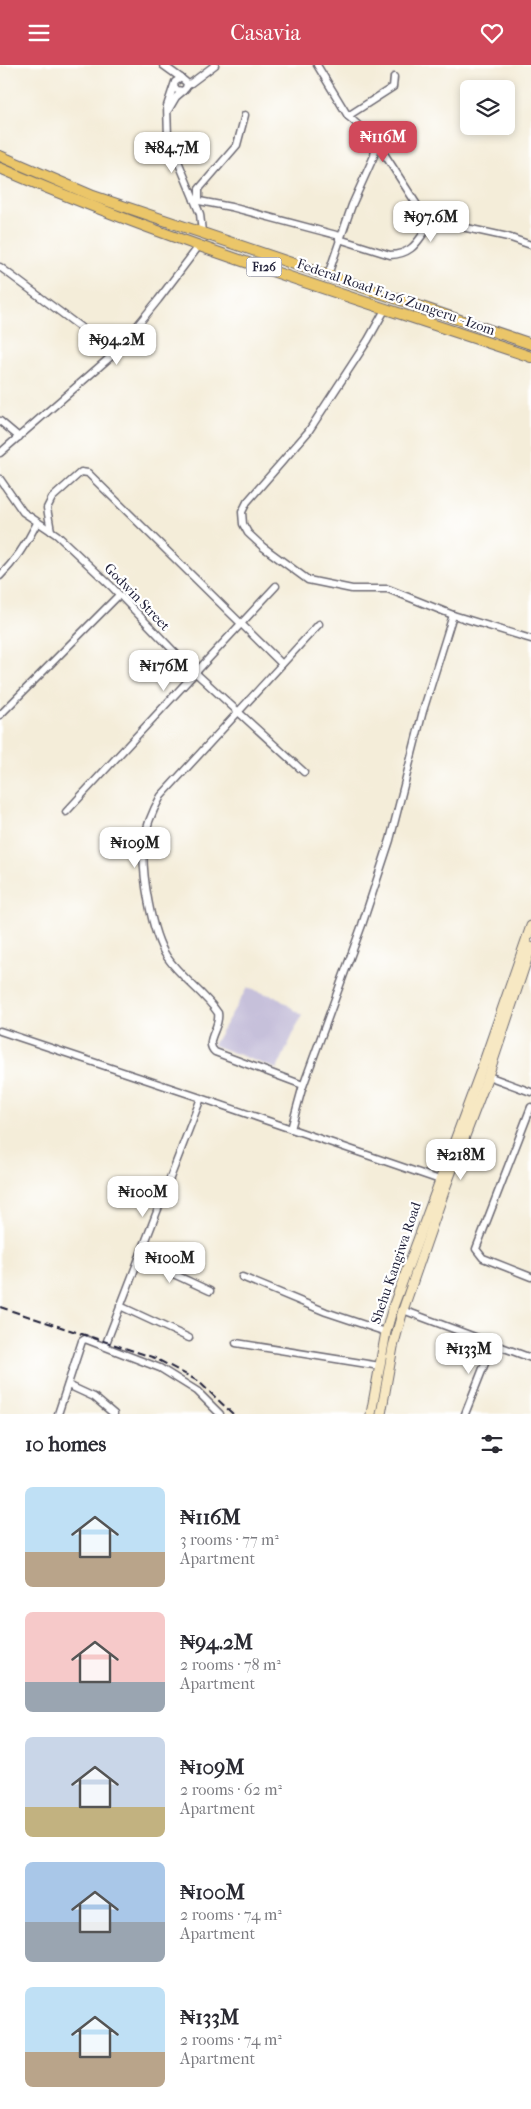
<!DOCTYPE html>
<meta charset="utf-8">
<style>
body{margin:0;font-family:"IM FELL French Canon",serif;background:#f2f2f3;color:#2b2b33;height:100vh;display:flex;flex-direction:column;font-size:19px;white-space:nowrap}
*{box-sizing:border-box;margin:0}
p{font-size:16px;color:#7c7c81}
.icon{flex:none;width:28px;height:28px;fill:none;stroke:currentColor;stroke-width:2;stroke-linecap:round;stroke-linejoin:round}
.map{position:relative;height:1349px;overflow:hidden}
.details{display:flex;flex-direction:column;background:#fff;flex:1}
.details>*{flex:none}
.fabs{position:absolute;left:460px;top:15px;display:grid;gap:10px}
.fabs a{display:grid;place-items:center;width:55px;height:55px;border-radius:8px;background:#fff;box-shadow:0 2px 8px #0003;font-size:25px}
.price{position:absolute;translate:-50% -42px;padding:0 11px;border-radius:10px;background:#fff;color:#222;font-size:16px;line-height:32px;filter:drop-shadow(0 1px 2px #0008)}
.price::after{content:'';position:absolute;left:50%;top:30px;width:15px;height:11px;margin-left:-8px;background:inherit;clip-path:polygon(0 0,100% 0,50% 100%)}
.price.active{background:#d1495b;color:#fff}
ul{padding:0;list-style:none}
li{display:flex;align-items:center;gap:15px;height:125px;padding:0 25px}
li span{display:grid;place-items:center;flex:none;width:140px;height:100px;border-radius:8px;color:#555}
li>.icon{margin-inline-start:auto}
span .icon{width:60px;height:60px;fill:#fffc;stroke-width:1}
li b{font-size:21px}
h2{display:flex;justify-content:space-between;align-items:center;height:60px;padding:0 25px;font-size:21px}
header{display:flex;justify-content:space-between;align-items:center;height:65px;padding:0 25px;background:#d1495b;color:#fff;font-size:22px;font-weight:600}
.map>svg:first-child{display:block}
.industrial{fill:#c6c0da}
.lines{fill:none;stroke-linecap:round;stroke-linejoin:round}
.minor-casing{stroke:#6c6972;stroke-width:9}
.secondary-casing{stroke:#6c6972;stroke-width:11}
.primary-casing{stroke:#6c6972;stroke-width:12}
.minor{stroke:#fff;stroke-width:6}
.secondary{stroke:#f7e8c3;stroke-width:9}
.primary{stroke:#ebc669;stroke-width:10}
.rail{stroke:#22223b;stroke-width:2;stroke-dasharray:8 4;stroke-linecap:butt}
.labels{text-anchor:middle;dominant-baseline:central;stroke-width:4.5;stroke-linejoin:round;paint-order:stroke}
.shield{fill:#fff;stroke:#646476;stroke-width:1}
.shield-label{font-size:12px;font-weight:bold;fill:#22223b}
.street-label{font-size:14px;fill:#22223b;stroke:#fff}
</style>
<header><svg class="icon" aria-label="menu" viewBox="0 0 24 24"><path d="M4 6h16M4 12h16M4 18h16"/></svg>Casavia<svg class="icon" aria-label="heart" viewBox="0 0 24 24"><path d="M12 20l-8-8c-3-5 5-10 8-4 3-6 11-1 8 4z"/></svg></header>
<div class="map">
<svg width="531" height="1349" viewBox="0 0 531 1349">
<rect width="100%" height="100%" fill="#fff"/>
<filter id="ink" filterUnits="userSpaceOnUse"><feTurbulence type="fractalNoise" baseFrequency=".02" numOctaves="2"/><feDisplacementMap in="SourceGraphic" scale="10" xChannelSelector="R" yChannelSelector="G"/><feConvolveMatrix kernelMatrix="1 2 1 2 8 2 1 2 1" color-interpolation-filters="sRGB"/></filter>
<filter id="wash" filterUnits="userSpaceOnUse"><feTurbulence type="fractalNoise" baseFrequency=".0096" numOctaves="4" result="noise"/><feDisplacementMap in="SourceGraphic" scale="20" xChannelSelector="R" yChannelSelector="G"/><feGaussianBlur stdDeviation="1.12" result="paint"/><feColorMatrix in="noise" values="0 0 0 0 0 0 0 0 0 0 0 0 0 0 0 0 0 1.4 0 .05"/><feComposite in="paint" operator="in"/></filter>
<g filter="url(#wash)">
<rect width="100%" height="100%" fill="#f4edd9"/>
<path class="industrial" d="M247,923L276,932L302,950L277,1004L213,980Z"/>
</g>
<g filter="url(#ink)">
<g class="lines">
<defs>
<g id="minor">
<path d="M163,0L181,13"/>
<path d="M317,0L348,51L376,76L374,91L352,140L328,210"/>
<path d="M174,21L177,25L183,26L186,23L187,18L181,13L175,17L167,41L168,72L200,149L202,167"/>
<path d="M187,21L215,0"/>
<path d="M169,44L176,32L183,26"/>
<path d="M348,51L393,22L394,12"/>
<path d="M376,76L430,160"/>
<path d="M194,135L231,142L340,171"/>
<path d="M199,136V124L237,80L245,50"/>
<path d="M339,174L390,190C423,189 419,160 439,157L508,172L531,180"/>
<path d="M0,202L115,288"/>
<path d="M386,243L368,275L308,367L247,437L242,447L243,459L248,468L263,482L308,515L352,524H388L453,550L531,574"/>
<path d="M0,356L19,372"/>
<path d="M0,388L115,288L158,235L199,181"/>
<path d="M0,414L23,447L57,470L111,521L187,600L304,707"/>
<path d="M51,466L47,443L52,433L81,407L88,408L282,599"/>
<path d="M0,511C16,495 27,478 37,458"/>
<path d="M0,650L119,530"/>
<path d="M66,747L276,521"/>
<path d="M0,966L201,1033L440,1115"/>
<path d="M488,1011L531,1027"/>
<path d="M303,1020L215,987C203,976 221,963 218,948C204,927 181,913 167,892C151,868 141,806 144,777C146,761 153,745 161,731L319,559"/>
<path d="M531,1042L476,1184L483,1193L531,1212"/>
<path d="M291,1064L302,1024L362,860L390,775L423,646L453,550"/>
<path d="M139,1193L210,1226"/>
<path d="M242,1212L326,1247L386,1267"/>
<path d="M120,1241L189,1273"/>
<path d="M403,1245L531,1293"/>
<path d="M236,1278L380,1301"/>
<path d="M105,1281L201,1033"/>
<path d="M68,1320L94,1332L114,1349"/>
<path d="M58,1349L82,1276L85,1274L160,1303L197,1326L220,1349"/>
<path d="M465,1349L493,1278"/>
</g>
<g id="secondary">
<path d="M371,1349L386,1267L393,1242L480,1008L531,861"/>
<path d="M381,1349L393,1282L403,1245L447,1118L488,1011L531,882"/>
</g>
<g id="primary">
<path d="M0,91L93,131L531,279"/>
<path d="M0,103C172,178 353,232 531,292"/>
</g>
</defs>
<use href="#minor" class="minor-casing"/>
<use href="#secondary" class="secondary-casing"/>
<use href="#primary" class="primary-casing"/>
<use href="#minor" class="minor"/>
<use href="#secondary" class="secondary"/>
<use href="#primary" class="primary"/>
<path class="rail" d="M0,1242L155,1293L198,1316L233,1349"/>
</g>
</g>
<g class="labels">
<rect class="shield" x="246.5" y="192.5" width="35" height="19" rx="4"/>
<g class="shield-label">
<text x="264" y="202">F126</text>
</g>
<g class="street-label">
<text transform="translate(396 232) rotate(19)">Federal Road F.126 Zungeru - Izom</text>
<text transform="translate(137 532) rotate(46)">Godwin Street</text>
<text transform="translate(396 1198) rotate(-71)">Shehu Kangiwa Road</text>
</g>
</g>
</svg>
<div class="fabs">
<a><svg class="icon" aria-label="layers" viewBox="0 0 24 24"><path d="M12 4l9 5-9 5-9-5zM3 14l9 5 9-5"/></svg></a>
</div>
<b class="price active" style="left:383px;top:98px">₦116M</b>
<b class="price" style="left:172px;top:109px">₦84.7M</b>
<b class="price" style="left:431px;top:178px">₦97.6M</b>
<b class="price" style="left:117px;top:301px">₦94.2M</b>
<b class="price" style="left:164px;top:627px">₦176M</b>
<b class="price" style="left:135px;top:804px">₦109M</b>
<b class="price" style="left:461px;top:1116px">₦218M</b>
<b class="price" style="left:143px;top:1153px">₦100M</b>
<b class="price" style="left:170px;top:1219px">₦100M</b>
<b class="price" style="left:469px;top:1310px">₦133M</b>
</div>
<section class="details">
<h2>10 homes<svg class="icon" aria-label="filters" viewBox="0 0 24 24"><path d="M4 7h16M4 17h16"/><circle cx="9" cy="7" r="2"/><circle cx="15" cy="17" r="2"/></svg></h2>
<ul>
<li><span style="background:linear-gradient(#bfe0f5 65%,#b9a48a 0)"><svg class="icon" aria-label="home" viewBox="0 0 24 24"><path d="M3 11l9-7 9 7M6 9v11h12V9"/></svg></span><div><b>₦116M</b><p>3 rooms · 77 m²</p><p>Apartment</p></div></li>
<li><span style="background:linear-gradient(#f6c9c9 70%,#9aa5b1 0)"><svg class="icon" aria-label="home" viewBox="0 0 24 24"><path d="M3 11l9-7 9 7M6 9v11h12V9"/></svg></span><div><b>₦94.2M</b><p>2 rooms · 78 m²</p><p>Apartment</p></div></li>
<li><span style="background:linear-gradient(#c9d6e8 70%,#c2b280 0)"><svg class="icon" aria-label="home" viewBox="0 0 24 24"><path d="M3 11l9-7 9 7M6 9v11h12V9"/></svg></span><div><b>₦109M</b><p>2 rooms · 62 m²</p><p>Apartment</p></div></li>
<li><span style="background:linear-gradient(#a9c7e8 60%,#9aa5b1 0)"><svg class="icon" aria-label="home" viewBox="0 0 24 24"><path d="M3 11l9-7 9 7M6 9v11h12V9"/></svg></span><div><b>₦100M</b><p>2 rooms · 74 m²</p><p>Apartment</p></div></li>
<li><span style="background:linear-gradient(#bfe0f5 65%,#b9a48a 0)"><svg class="icon" aria-label="home" viewBox="0 0 24 24"><path d="M3 11l9-7 9 7M6 9v11h12V9"/></svg></span><div><b>₦133M</b><p>2 rooms · 74 m²</p><p>Apartment</p></div></li>
</ul>
</section>
